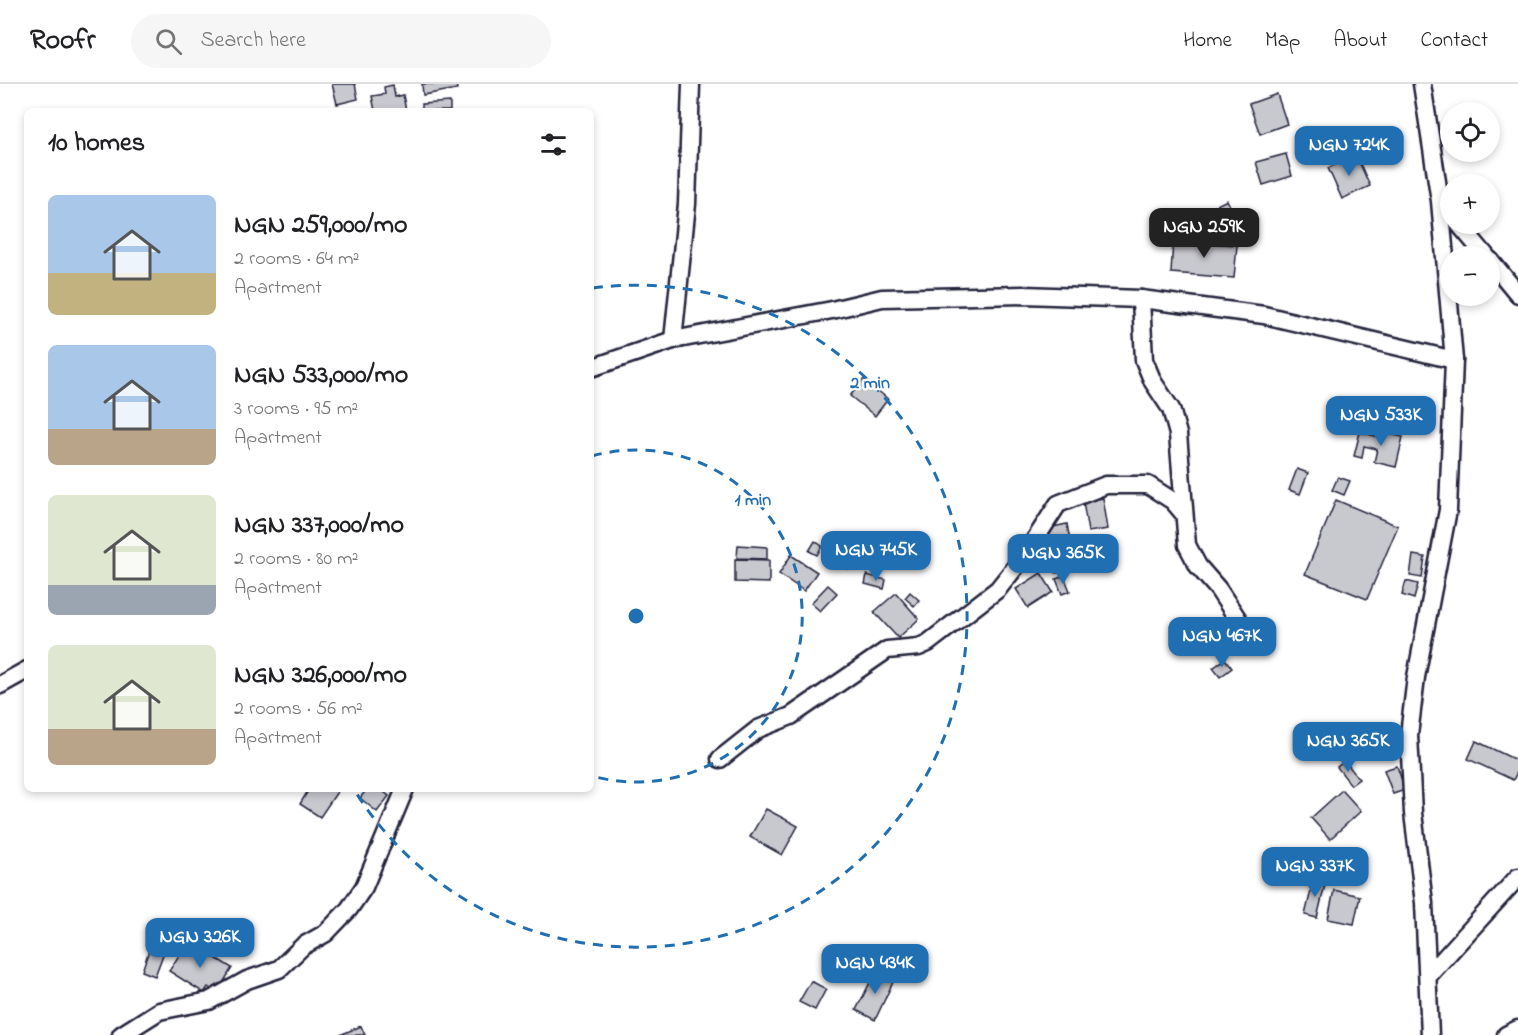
<!DOCTYPE html>
<meta charset="utf-8">
<style>
body{margin:0;font-family:"Indie Flower",sans-serif;background:#f6f6f6;color:#202124;height:100vh;display:flex;flex-direction:column;font-size:22px;white-space:nowrap}
*{box-sizing:border-box;margin:0}
p{font-size:20px;color:#757577}
.icon{flex:none;width:33px;height:33px;fill:none;stroke:currentColor;stroke-width:2;stroke-linecap:round;stroke-linejoin:round}
.map{position:relative;flex:1;overflow:hidden}
.sheet{position:absolute;left:24px;top:24px;width:570px;height:684px;display:flex;flex-direction:column;background:#fff;border-radius:9px;box-shadow:0 3px 9px #0003}
.sheet>*{flex:none}
.tools{position:absolute;left:1440px;top:18px;display:grid;gap:12px}
.tools a{display:grid;place-items:center;width:60px;height:60px;border-radius:50%;background:#fff;box-shadow:0 3px 9px #0003;font-size:30px}
.price{position:absolute;translate:-50% -51px;padding:0 14px;border-radius:12px;background:#1f6fb2;color:#fff;font-size:20px;line-height:39px;filter:drop-shadow(0 2px 3px #0008)}
.price::after{content:'';position:absolute;left:50%;top:36px;width:18px;height:14px;margin-left:-9px;background:inherit;clip-path:polygon(0 0,100% 0,50% 100%)}
.price.selected{background:#222;color:#fff}
ul{padding:0;list-style:none}
li{display:flex;align-items:center;gap:18px;height:150px;padding:0 24px}
li span{display:grid;place-items:center;flex:none;width:168px;height:120px;border-radius:9px;color:#555}
li>.icon{margin-inline-start:auto}
span .icon{width:72px;height:72px;fill:#fffc;stroke-width:1}
li b{font-size:26px}
h2{display:flex;justify-content:space-between;align-items:center;height:72px;padding:0 24px;font-size:26px}
header{display:flex;align-items:center;gap:36px;box-sizing:border-box;height:84px;padding:0 30px;background:#fff;border-bottom:2px solid #e0e0e0}
header strong{font-size:28px}
nav{display:flex;gap:33px;margin-inline-start:auto;font-size:21px}
.search{width:420px;height:54px;background:#f6f6f6;display:flex;align-items:center;gap:15px;box-sizing:border-box;padding:0 21px;border-radius:33px;color:#757577;font-size:22px}
.map>svg:first-child{display:block}
.building{fill:#c8c8cf;stroke:#22223b;stroke-width:1.5}
.lines{fill:none;stroke-linecap:round;stroke-linejoin:round}
.minor-casing{stroke:#22223b;stroke-width:21}
.minor{stroke:#fff;stroke-width:16}
.ring{fill:none;stroke:#1f6fb2;stroke-width:3;stroke-dasharray:10 8}
.centre{fill:#1f6fb2;stroke:#fff;stroke-width:3}
.ring-label{font-size:18px;text-anchor:middle;font-weight:bold;fill:#1f6fb2;stroke:#fff;stroke-width:4.5;stroke-linejoin:round;paint-order:stroke}
</style>
<header>
<strong>Roofr</strong>
<div class="search"><svg class="icon" aria-label="search" viewBox="0 0 24 24"><circle cx="10" cy="10" r="6"/><path d="M15 15l6 6"/></svg>Search here</div>
<nav><a>Home</a><a>Map</a><a>About</a><a>Contact</a></nav>
</header>
<div class="map">
<svg width="1518" height="951" viewBox="0 0 1518 951">
<rect width="100%" height="100%" fill="#fff"/>
<filter id="ink" filterUnits="userSpaceOnUse"><feTurbulence type="fractalNoise" baseFrequency=".0167" numOctaves="2"/><feDisplacementMap in="SourceGraphic" scale="12" xChannelSelector="R" yChannelSelector="G"/><feConvolveMatrix kernelMatrix="1 2 1 2 8 2 1 2 1" color-interpolation-filters="sRGB"/></filter>
<g filter="url(#ink)">
<g class="building">
<path d="M332,0H355L358,15L337,20Z"/>
<path d="M422,0H456L457,5L423,11Z"/>
<path d="M393,1L395,13L403,11L406,27H375L372,12L385,10L384,3Z"/>
<path d="M1277,10L1287,40L1260,50L1249,20Z"/>
<path d="M450,18V27H422V20Z"/>
<path d="M1286,70L1292,92L1263,101L1256,78Z"/>
<path d="M1356,71L1370,102L1342,115L1328,84Z"/>
<path d="M1227,116L1233,128L1191,148L1186,136Z"/>
<path d="M1173,157L1237,161L1234,194L1171,189Z"/>
<path d="M864,295L888,315L875,332L850,312Z"/>
<path d="M1382,312L1392,320L1386,328L1375,321Z"/>
<path d="M1402,319L1413,325L1405,338L1395,332Z"/>
<path d="M1375,322L1397,339L1391,347L1369,330Z"/>
<path d="M1360,348L1379,353L1380,348L1403,353L1396,383L1374,378L1377,365L1364,362L1362,374L1354,372Z"/>
<path d="M1297,385L1308,389L1300,410L1289,406Z"/>
<path d="M1338,393L1350,397L1344,411L1332,406Z"/>
<path d="M1103,414L1108,445L1088,448L1083,418Z"/>
<path d="M1336,416L1398,442L1367,515L1305,490Z"/>
<path d="M1067,440L1075,486L1056,489L1048,444Z"/>
<path d="M835,453L844,459L840,465L831,460Z"/>
<path d="M815,457L822,462L817,471L809,467Z"/>
<path d="M847,460L860,470L848,485L835,475Z"/>
<path d="M738,461L767,463V475L737,474Z"/>
<path d="M831,462L839,467L835,475L826,470Z"/>
<path d="M791,471L817,488L804,507L779,490Z"/>
<path d="M1413,471L1425,473L1422,494L1410,492Z"/>
<path d="M735,475L769,476V499L735,498Z"/>
<path d="M1041,489L1053,508L1028,524L1016,505Z"/>
<path d="M867,491L886,496L884,505L865,500Z"/>
<path d="M1064,492L1070,507L1062,510L1056,495Z"/>
<path d="M1406,497L1418,500L1414,515L1402,511Z"/>
<path d="M828,501L837,509L820,527L811,519Z"/>
<path d="M910,508L919,516L914,522L905,514Z"/>
<path d="M896,509L919,535L898,554L874,528Z"/>
<path d="M1225,575L1232,584L1220,593L1213,584Z"/>
<path d="M1476,657L1518,677V686L1513,696L1468,675Z"/>
<path d="M1345,677L1359,695L1351,701L1337,683Z"/>
<path d="M1397,682L1405,706L1393,710L1384,686Z"/>
<path d="M309,705H339L320,733L300,720Z"/>
<path d="M367,705H380L389,712L377,728L360,714Z"/>
<path d="M1342,706L1361,727L1330,755L1311,734Z"/>
<path d="M766,725L798,742L782,771L750,753Z"/>
<path d="M1314,794L1326,797L1317,834L1305,831Z"/>
<path d="M1334,806L1360,812L1354,840L1328,835Z"/>
<path d="M188,857L232,884L217,909L208,903L204,909L169,887Z"/>
<path d="M855,861L877,872L870,884L848,873Z"/>
<path d="M150,863L164,868L155,892L142,887Z"/>
<path d="M876,887L894,896L875,936L856,926Z"/>
<path d="M811,897L826,905L815,926L799,918Z"/>
<path d="M361,942L365,951H340Z"/>
</g>
<g class="lines">
<defs>
<g id="minor">
<path d="M1422,0L1440,117L1454,276L1448,426L1416,593L1409,651L1413,729L1424,819L1430,951"/>
<path d="M1459,140L1486,172"/>
<path d="M1490,176L1518,210"/>
<path d="M1141,215L1144,276L1153,298L1171,325L1178,350L1187,461L1198,482L1218,505L1249,552"/>
<path d="M673,256L687,120L691,0"/>
<path d="M591,284L673,256L832,226L882,214L1024,211L1141,215L1264,231L1454,276"/>
<path d="M0,601L27,586"/>
<path d="M720,675L758,645L791,632L887,566L919,563L928,559L998,505L1025,471L1058,420L1106,401H1148L1173,417L1184,430"/>
<path d="M1429,891L1518,793"/>
<path d="M121,951L159,927L209,917L247,896L279,885L303,862L326,849L349,825L364,803L405,705"/>
<path d="M1506,951L1518,945"/>
</g>
</defs>
<use href="#minor" class="minor-casing"/>
<use href="#minor" class="minor"/>
</g>
</g>
<g class="ring">
<path d="M592 372A166 166 0 1 1 592 692"/>
<path d="M593 204A331 331 0 1 1 355 707"/>
</g>
<circle cx="636" cy="532" r="9" class="centre"/>
<g class="ring-label">
<text x="870" y="304">2 min</text>
<text x="753" y="421">1 min</text>
</g>
</svg>
<div class="tools">
<a><svg class="icon" aria-label="locate" viewBox="0 0 24 24"><circle cx="12" cy="12" r="6"/><path d="M12 2v4M12 18v4M2 12h4M18 12h4"/></svg></a>
<a>+</a>
<a>−</a>
</div>
<b class="price" style="left:1349px;top:93px">NGN 724K</b>
<b class="price selected" style="left:1204px;top:175px">NGN 259K</b>
<b class="price" style="left:1381px;top:363px">NGN 533K</b>
<b class="price" style="left:876px;top:498px">NGN 745K</b>
<b class="price" style="left:1063px;top:501px">NGN 365K</b>
<b class="price" style="left:1222px;top:584px">NGN 467K</b>
<b class="price" style="left:1348px;top:689px">NGN 365K</b>
<b class="price" style="left:1315px;top:814px">NGN 337K</b>
<b class="price" style="left:200px;top:885px">NGN 326K</b>
<b class="price" style="left:875px;top:911px">NGN 434K</b>
<section class="sheet">
<h2>10 homes<svg class="icon" aria-label="filters" viewBox="0 0 24 24"><path d="M4 7h16M4 17h16"/><circle cx="9" cy="7" r="2"/><circle cx="15" cy="17" r="2"/></svg></h2>
<ul>
<li><span style="background:linear-gradient(#a9c7e8 65%,#c2b280 0)"><svg class="icon" aria-label="home" viewBox="0 0 24 24"><path d="M3 11l9-7 9 7M6 9v11h12V9"/></svg></span><div><b>NGN 259,000/mo</b><p>2 rooms · 64 m²</p><p>Apartment</p></div></li>
<li><span style="background:linear-gradient(#a9c7e8 70%,#b9a48a 0)"><svg class="icon" aria-label="home" viewBox="0 0 24 24"><path d="M3 11l9-7 9 7M6 9v11h12V9"/></svg></span><div><b>NGN 533,000/mo</b><p>3 rooms · 95 m²</p><p>Apartment</p></div></li>
<li><span style="background:linear-gradient(#dfe7d0 75%,#9aa5b1 0)"><svg class="icon" aria-label="home" viewBox="0 0 24 24"><path d="M3 11l9-7 9 7M6 9v11h12V9"/></svg></span><div><b>NGN 337,000/mo</b><p>2 rooms · 80 m²</p><p>Apartment</p></div></li>
<li><span style="background:linear-gradient(#dfe7d0 70%,#b9a48a 0)"><svg class="icon" aria-label="home" viewBox="0 0 24 24"><path d="M3 11l9-7 9 7M6 9v11h12V9"/></svg></span><div><b>NGN 326,000/mo</b><p>2 rooms · 56 m²</p><p>Apartment</p></div></li>
</ul>
</section>
</div>
